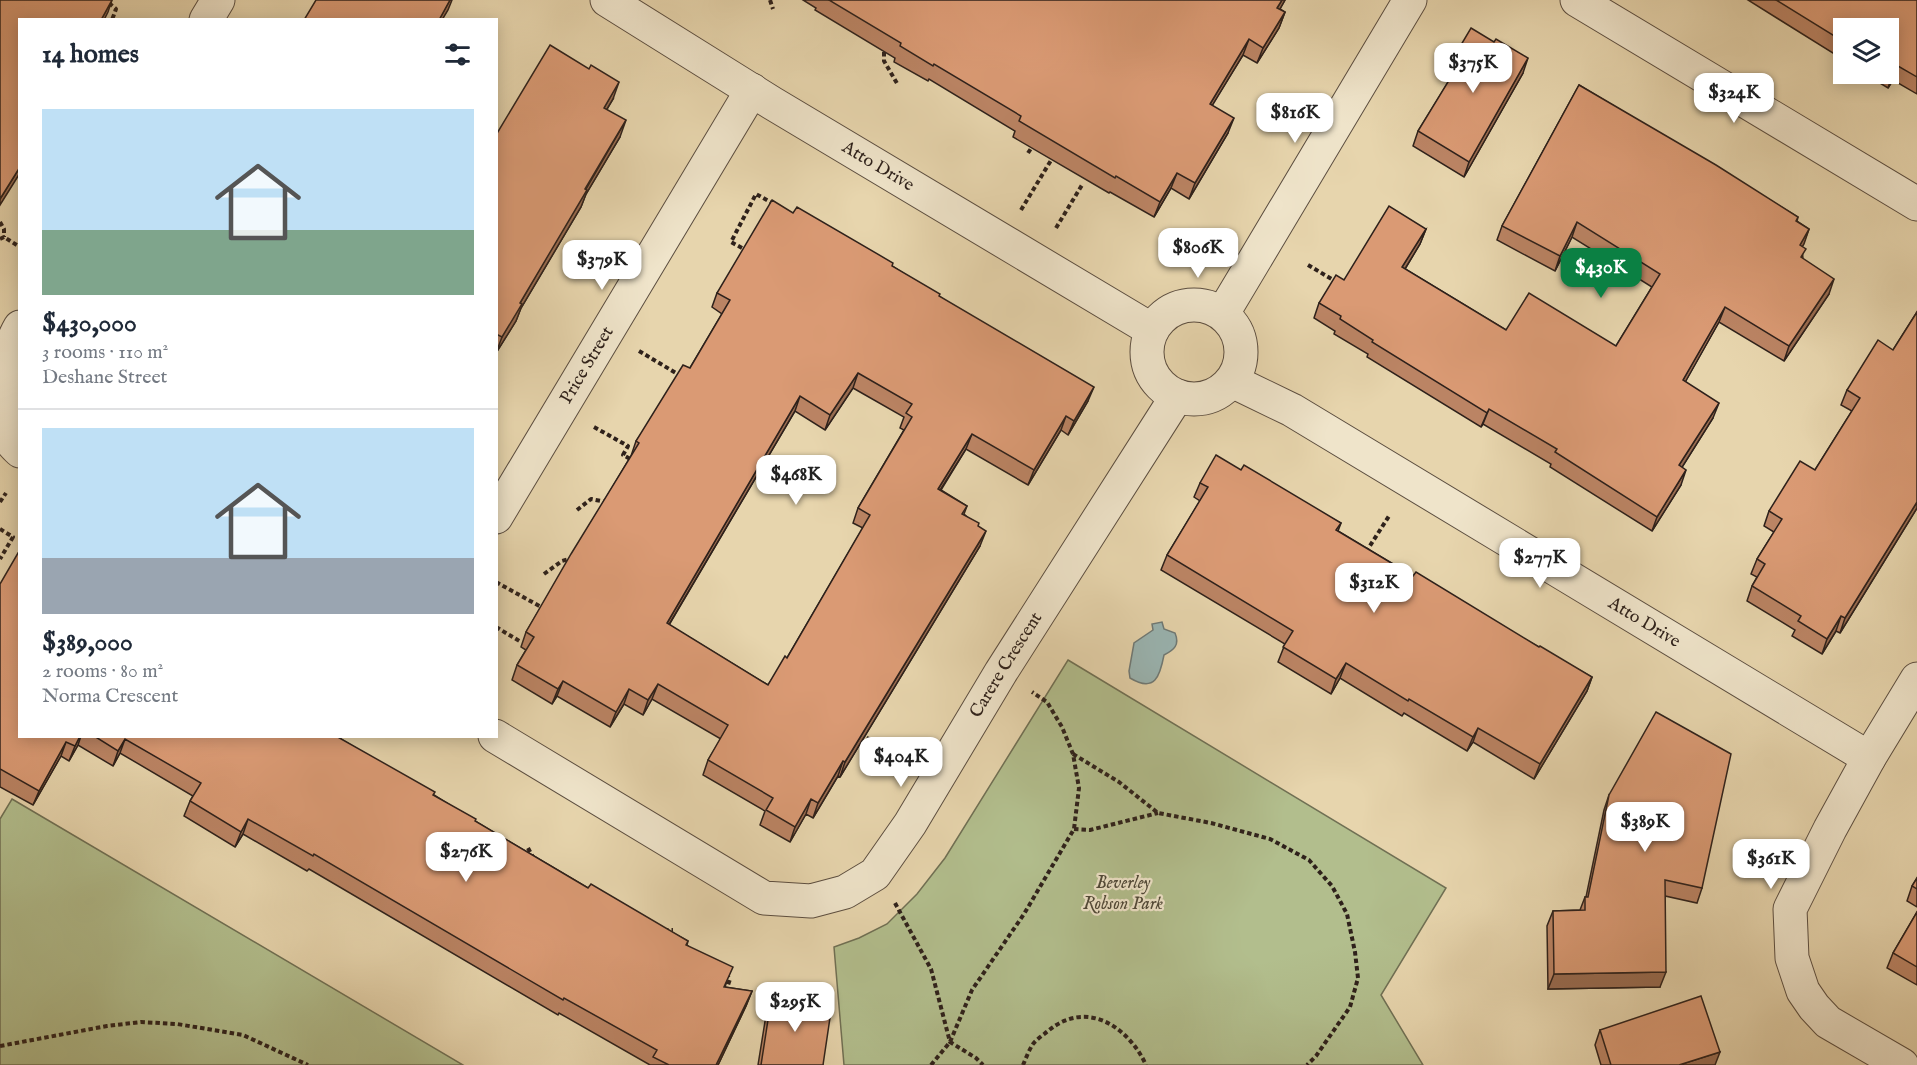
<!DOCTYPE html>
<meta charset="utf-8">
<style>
body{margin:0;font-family:"IM FELL English",serif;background:#f6f6f7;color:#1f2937;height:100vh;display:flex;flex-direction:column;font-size:22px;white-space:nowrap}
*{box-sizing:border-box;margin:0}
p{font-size:20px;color:#747a83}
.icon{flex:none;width:33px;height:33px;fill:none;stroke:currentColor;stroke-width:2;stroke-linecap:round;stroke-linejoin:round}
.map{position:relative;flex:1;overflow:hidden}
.sheet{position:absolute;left:18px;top:18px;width:480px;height:720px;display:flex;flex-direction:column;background:#fff;border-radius:0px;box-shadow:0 3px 15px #0003}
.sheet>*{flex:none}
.controls{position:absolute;left:1833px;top:18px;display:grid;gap:12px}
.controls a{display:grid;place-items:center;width:66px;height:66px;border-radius:0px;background:#fff;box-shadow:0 3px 15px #0003;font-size:30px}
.price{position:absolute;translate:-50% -51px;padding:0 14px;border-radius:12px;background:#fff;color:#222;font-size:20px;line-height:39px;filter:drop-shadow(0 2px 3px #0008)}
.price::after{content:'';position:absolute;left:50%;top:36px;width:18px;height:14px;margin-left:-9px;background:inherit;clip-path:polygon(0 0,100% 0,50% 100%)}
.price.selected{background:#0b8043;color:#fff}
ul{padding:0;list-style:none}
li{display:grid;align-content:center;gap:12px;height:318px;padding:0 24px}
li+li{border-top:2px solid #e0e1e3}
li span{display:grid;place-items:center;height:186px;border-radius:0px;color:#555}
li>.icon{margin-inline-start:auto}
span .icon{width:108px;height:108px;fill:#fffc;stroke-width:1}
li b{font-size:26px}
h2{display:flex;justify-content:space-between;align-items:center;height:72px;padding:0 24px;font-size:26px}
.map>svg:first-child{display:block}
.green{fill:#b2be8d;stroke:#707054;stroke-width:1.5}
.water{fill:#9ab6b4;stroke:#6f7a77;stroke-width:1.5}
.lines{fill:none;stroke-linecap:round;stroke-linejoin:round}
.minor-casing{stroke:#5c4e40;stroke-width:35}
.path{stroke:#2e211b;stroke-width:4;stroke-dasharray:4.5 3;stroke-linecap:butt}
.minor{stroke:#efe4ca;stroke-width:33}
.wall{fill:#bb8464;stroke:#2e211b;stroke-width:1.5;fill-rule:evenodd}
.shaded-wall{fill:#996c51;stroke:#2e211b;stroke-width:1.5}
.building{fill:#da9a74;stroke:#2e211b;stroke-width:1.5;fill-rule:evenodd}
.labels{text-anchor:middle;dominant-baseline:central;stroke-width:4.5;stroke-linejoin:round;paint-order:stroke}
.street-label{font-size:18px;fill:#2e211b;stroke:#efe4ca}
.park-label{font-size:18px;font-style:italic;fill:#4f4838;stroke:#efe4ca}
</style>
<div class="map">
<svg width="1917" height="1065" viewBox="0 0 1917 1065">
<rect width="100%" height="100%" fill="#e7d5ad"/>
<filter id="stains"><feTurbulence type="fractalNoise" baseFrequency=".00333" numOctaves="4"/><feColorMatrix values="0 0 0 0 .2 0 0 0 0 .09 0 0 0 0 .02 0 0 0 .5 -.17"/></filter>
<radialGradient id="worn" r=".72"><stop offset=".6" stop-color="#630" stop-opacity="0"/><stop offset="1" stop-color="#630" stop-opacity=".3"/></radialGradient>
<g class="green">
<path d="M1068,660L1446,888L1381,995L1423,1065H844L834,947L859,938L887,924L917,894L945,858Z"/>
<path d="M12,799L463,1065H0V819Z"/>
</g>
<path class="water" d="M1162,622L1164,629L1175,633C1180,645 1174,650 1164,655C1160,676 1155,693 1130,678L1129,671L1134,643L1153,630L1152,624Z"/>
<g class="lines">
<defs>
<g id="minor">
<path id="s1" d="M607,0L772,103L1152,330"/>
<path d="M1577,0L1917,204"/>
<path d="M206,20L218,0"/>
<circle cx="1194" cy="352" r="47"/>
<path d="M1223,313L1410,0"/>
<path d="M20,327C2,358 0,402 8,436C10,442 16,447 20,451"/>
<path id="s2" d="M1232,381L1292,410L1869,758"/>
<path id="s3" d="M496,517L752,90"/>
<path id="s4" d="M495,736L764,898L811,901L845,892L875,874L910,824L1001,672L1177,396"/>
<path d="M1902,1065L1828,1022L1814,1007L1803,991L1792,958L1790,909L1830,829L1869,758L1917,679"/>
</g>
</defs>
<use href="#minor" class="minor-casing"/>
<g class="path">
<path d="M770,0L773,9"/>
<path d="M109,3L116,9L112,20"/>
<path d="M884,52V61L898,85"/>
<path d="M1028,153L1034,144"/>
<path d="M19,186H20"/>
<path d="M1021,210L1053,157"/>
<path d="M0,222L4,229V237"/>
<path d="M1056,228L1082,185"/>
<path d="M0,239L4,237L20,247"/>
<path d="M742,248L731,242L756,194L774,204"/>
<path d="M1308,265L1335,281"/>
<path d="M639,351L681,376"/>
<path d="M594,427L628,446L623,455L634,461"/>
<path d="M0,502L6,493"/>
<path d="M577,510L591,499L606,502"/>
<path d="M0,529L13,537L0,559"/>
<path d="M1366,552L1389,516"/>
<path d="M544,574L562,561L569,559"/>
<path d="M496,582L543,608"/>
<path d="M496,627L521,642"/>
<path d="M860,734L874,742L863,762"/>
<path d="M1073,754L1119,782L1158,813L1211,823L1270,839L1309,860L1332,886L1347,914L1355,952L1358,978L1350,1007L1316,1056L1307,1065"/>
<path d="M1074,829L1090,830L1158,813"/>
<path d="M528,848L534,859"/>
<path d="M895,903L931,969L950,1042L976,1058L983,1065"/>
<path d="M664,930H673"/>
<path d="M726,974L730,979L726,991"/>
<path d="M783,985L803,1001"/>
<path d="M0,1046L107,1026L141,1022L177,1024L243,1035L308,1065"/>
<path d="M931,1065L950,1042L972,990L1024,914L1074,829L1079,788L1073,754L1062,727L1047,702L1032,692"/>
<path d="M1023,1065C1026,1058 1029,1050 1033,1044C1037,1039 1043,1035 1048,1031C1086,999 1128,1026 1146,1065"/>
</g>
<use href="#minor" class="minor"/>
</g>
<g class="wall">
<path d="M803,0H1285L1280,9L1285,12L1279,28L1257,63L1243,55L1212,105L1228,133L1189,199L1171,188L1154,217L1110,192L1109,193L1013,137L1015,131L929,79L928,81L894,62L895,58L815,10L816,8Z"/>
<path d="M1748,0H1917V94L1893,80L1888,88L1865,74H1888V28H1844V60Z"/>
<path d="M1494,42L1523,73L1464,177L1413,146L1418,131L1454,73L1450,70L1455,55Z"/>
<path d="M1579,85L1798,217L1797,221L1809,229L1802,247L1803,259L1829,294L1784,361L1719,322L1685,382L1713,418L1682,467L1681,485L1652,531L1550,467L1551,464L1483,424L1481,427L1367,357L1368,354L1334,334L1335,331L1314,318L1319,303L1344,280L1426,229L1420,244L1405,269L1506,330L1616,346L1652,287L1572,237L1555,271L1497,240L1502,226Z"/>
<path d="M613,99L607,109L620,137L586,194L581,207L521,308L516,321L496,353V135Z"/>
<path d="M793,213L892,266L939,296L1088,401L1068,435L1061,430L1028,485L966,449L941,490L967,506L964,514L978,527L980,546L840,777L838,776L813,818L806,814L790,842L760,825L765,811L703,775L708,760L721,739L652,699L643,715L624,704L610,727L557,696L552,704L512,680L517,665L526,650L521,647L526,632L631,456L636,441L690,368L722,314L712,307L717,293ZM853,388L904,417L900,428L904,430L858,508L853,523L863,528L787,658L768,685L669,625L795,411L825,430Z"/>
<path d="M1917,312V508L1840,633L1836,631L1822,654L1792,636L1795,630L1747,601L1752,586L1757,577L1751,574L1757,559L1774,532L1764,526L1769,511L1815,470L1852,411L1841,405L1847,390L1893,350Z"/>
<path d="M1241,470L1341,523L1338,531L1413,576L1592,677L1587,691L1534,779L1473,742L1467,751L1404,713L1402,716L1340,678L1331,694L1278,662L1285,644L1161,570L1167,555L1200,501L1194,497L1200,483Z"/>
<path d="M0,584L20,736H336L434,795L475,821L588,888L688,941L687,945L727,981L725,987L752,991L746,1006L718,1065H650L559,1013L558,1015L309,869L307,871L243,834L235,847L184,816L190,801L193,796L120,753L113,766L78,745L69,761L61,756L33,805L0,787Z"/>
<path d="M1609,795L1702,888L1697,903L1665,896L1660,987L1548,989L1547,926L1553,911L1580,910L1585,897H1586L1604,810Z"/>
<path d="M1917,878V907L1907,901L1912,886Z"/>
<path d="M1917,912V985L1887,968L1893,953Z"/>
<path d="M772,994L805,1008L823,1065H758L767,1009Z"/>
<path d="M1600,1030L1715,1065H1601L1595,1045Z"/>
</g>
<g class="shaded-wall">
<path d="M112,0L108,12L104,20H101Z"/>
<path d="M450,0H452L448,10L442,20H439Z"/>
<path d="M1282,0H1285L1272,23L1277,8Z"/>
<path d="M1285,12L1279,28L1257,63L1263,48Z"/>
<path d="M1249,39L1243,55L1204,119L1210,104Z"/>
<path d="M1528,58L1523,73L1464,177L1469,162Z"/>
<path d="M1898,66L1893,80L1888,88L1893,73Z"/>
<path d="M619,82L613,99L598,124L604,108Z"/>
<path d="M1234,118L1228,133L1189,199L1195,183Z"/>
<path d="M626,120L620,137L586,194L581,207L521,308L516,321L496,353L502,337L520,303Z"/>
<path d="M20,167V173L0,205V199Z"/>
<path d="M1177,173L1171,188L1154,217L1160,202Z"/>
<path d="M1577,222L1572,237L1555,271L1560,256Z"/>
<path d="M1426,229L1420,244L1397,282L1402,267Z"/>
<path d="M1809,229L1804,244L1794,260L1800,245Z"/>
<path d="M1834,279L1829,294L1784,361L1789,346Z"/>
<path d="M1725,307L1719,322L1678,395L1683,380Z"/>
<path d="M858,373L853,388L825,430L830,415Z"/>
<path d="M1094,387L1088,401L1068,435L1074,421Z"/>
<path d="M800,396L795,411L661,638L667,623Z"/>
<path d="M1719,403L1713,418L1674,480L1679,465Z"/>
<path d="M1489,409L1483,424L1481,427L1487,413Z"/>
<path d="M1066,416L1061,430L1028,485L1034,470Z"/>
<path d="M972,434L966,449L932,503L938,489Z"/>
<path d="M1686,470L1681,485L1652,531L1657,517Z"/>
<path d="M1917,502V508L1840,633L1845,618Z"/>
<path d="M986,531L980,546L840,777L845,762Z"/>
<path d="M1841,616L1836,631L1822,654L1827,639Z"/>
<path d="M1346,663L1340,678L1331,694L1336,679Z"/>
<path d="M1592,677L1587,691L1534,779L1540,764Z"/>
<path d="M563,681L557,696L552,704L558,689Z"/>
<path d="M658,684L652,699L643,715L648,700Z"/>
<path d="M629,689L624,704L610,727L616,712Z"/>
<path d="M1478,728L1473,742L1467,751L1473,737Z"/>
<path d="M80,736H81L78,745L69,761L75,746Z"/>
<path d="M125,739L120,753L113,766L118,751Z"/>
<path d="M66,742L61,756L33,805L39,791Z"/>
<path d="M843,761L838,776L813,818L818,803Z"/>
<path d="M811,799L806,814L790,842L795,827Z"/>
<path d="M248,819L243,834L235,847L241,832Z"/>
<path d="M1666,972L1660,987L1548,989L1554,974Z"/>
<path d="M752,991L746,1006L718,1065H716Z"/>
<path d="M1720,1052L1715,1065H1679Z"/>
</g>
<g class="building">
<path d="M0,0H112L101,20H20V167L0,199Z"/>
<path d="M316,0H450L439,20H304Z"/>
<path d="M829,0H1282L1277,8L1285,12L1263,48L1249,39L1210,104L1234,118L1195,183L1177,173L1160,202L1116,176L1115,178L1019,121L1021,116L934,64L933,66L900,46L901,43Z"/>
<path d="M1776,0H1917V77L1898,66L1893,73L1888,70V28H1844V42Z"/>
<path d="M1471,28L1494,42L1496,39L1528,58L1469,162L1418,131L1462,59L1455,55Z"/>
<path d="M550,45L589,69L591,65L619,82L604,108L626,120L585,189L587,190L520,303L522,304L502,337L496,334V135Z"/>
<path d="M1579,85L1716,165L1798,217L1796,221L1809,229L1800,245L1806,249L1801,257L1834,279L1789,346L1725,307L1683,380L1719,403L1679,465L1686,470L1657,517L1555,452L1557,449L1489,409L1487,413L1372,342L1373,340L1340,319L1341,316L1319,303L1336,275L1344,280L1389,206L1426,229L1402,267L1506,330L1529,293L1616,346L1660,274L1577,222L1560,256L1502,226Z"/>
<path d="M772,200L793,213L797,207L893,263L892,266L940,294L939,296L1094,387L1074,421L1066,416L1034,470L972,434L938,489L967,506L962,514L979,523L978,526L986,531L845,762L843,761L818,803L811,799L795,827L766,810L773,798L708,760L728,725L658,684L648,700L629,689L616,712L563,681L558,689L517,665L534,637L526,632L571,554L639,443L636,441L683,365L690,368L730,300L717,293ZM858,373L912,404L906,413L912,417L858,508L870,515L787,658L785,656L768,685L667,623L800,396L830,415Z"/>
<path d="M1917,312V502L1845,618L1841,616L1827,639L1798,621L1801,616L1752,586L1765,564L1757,559L1782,519L1769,511L1800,461L1815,470L1860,398L1847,390L1878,340L1893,350Z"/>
<path d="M1216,455L1241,470L1244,465L1341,523L1336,530L1413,576L1416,572L1539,647L1540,646L1592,677L1540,764L1478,728L1473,737L1409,699L1408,701L1346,663L1336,679L1283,647L1293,631L1167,555L1208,487L1200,483Z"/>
<path d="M18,553L20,554V736H80L75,746L66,742L39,791L0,769V584Z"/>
<path d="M1656,712L1731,754L1702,888L1665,880L1666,972L1554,974L1553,911L1585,910V897H1588L1609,795Z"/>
<path d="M94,736H336L435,792L433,795L476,819L475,821L588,888L591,884L688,941L686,945L733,967L724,987L752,991L716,1065H669L653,1057L657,1050L564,998L563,1000L314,854L313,856L248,819L241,832L190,801L201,783L125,739L118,751Z"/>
<path d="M1917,878V889L1912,886Z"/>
<path d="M1917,912V967L1893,953Z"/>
<path d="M772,994L807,999L805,1008L831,1011L823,1065H761Z"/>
<path d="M1701,996L1720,1052L1679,1065H1611L1600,1030Z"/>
</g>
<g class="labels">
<g class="street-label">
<text stroke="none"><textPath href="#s1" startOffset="318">Atto Drive</textPath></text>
<text stroke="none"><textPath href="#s3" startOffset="177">Price Street</textPath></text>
<text stroke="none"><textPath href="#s2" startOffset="478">Atto Drive</textPath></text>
<text stroke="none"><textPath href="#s4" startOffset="678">Carere Crescent</textPath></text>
</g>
<g class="park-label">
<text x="1123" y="883">Beverley<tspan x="1123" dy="21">Robson Park</tspan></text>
</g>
</g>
<rect width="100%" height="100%" filter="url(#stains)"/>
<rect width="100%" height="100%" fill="url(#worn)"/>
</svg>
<div class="controls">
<a><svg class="icon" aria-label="layers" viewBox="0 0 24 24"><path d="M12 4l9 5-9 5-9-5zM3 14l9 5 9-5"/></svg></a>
</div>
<b class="price" style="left:1473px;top:94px">$375K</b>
<b class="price" style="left:1734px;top:124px">$324K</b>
<b class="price" style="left:1295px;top:144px">$816K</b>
<b class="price" style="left:1198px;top:279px">$806K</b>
<b class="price" style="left:602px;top:291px">$379K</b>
<b class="price selected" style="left:1601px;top:299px">$430K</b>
<b class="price" style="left:796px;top:506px">$468K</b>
<b class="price" style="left:1540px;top:589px">$277K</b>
<b class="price" style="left:1374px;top:614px">$312K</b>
<b class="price" style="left:901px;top:788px">$404K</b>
<b class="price" style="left:1645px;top:853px">$389K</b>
<b class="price" style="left:466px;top:883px">$276K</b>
<b class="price" style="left:1771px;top:890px">$361K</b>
<b class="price" style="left:795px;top:1033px">$295K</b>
<section class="sheet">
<h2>14 homes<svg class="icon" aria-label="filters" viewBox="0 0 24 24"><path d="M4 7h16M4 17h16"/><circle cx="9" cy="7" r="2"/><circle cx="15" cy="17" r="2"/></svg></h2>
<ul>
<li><span style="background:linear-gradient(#bfe0f5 65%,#7fa58c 0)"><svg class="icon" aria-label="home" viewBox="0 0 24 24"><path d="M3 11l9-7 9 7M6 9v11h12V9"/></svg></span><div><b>$430,000</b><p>3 rooms · 110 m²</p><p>Deshane Street</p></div></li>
<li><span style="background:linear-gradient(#bfe0f5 70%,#9aa5b1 0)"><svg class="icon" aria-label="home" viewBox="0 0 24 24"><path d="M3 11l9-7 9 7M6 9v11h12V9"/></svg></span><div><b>$389,000</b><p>2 rooms · 80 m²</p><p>Norma Crescent</p></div></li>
</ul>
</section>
</div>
